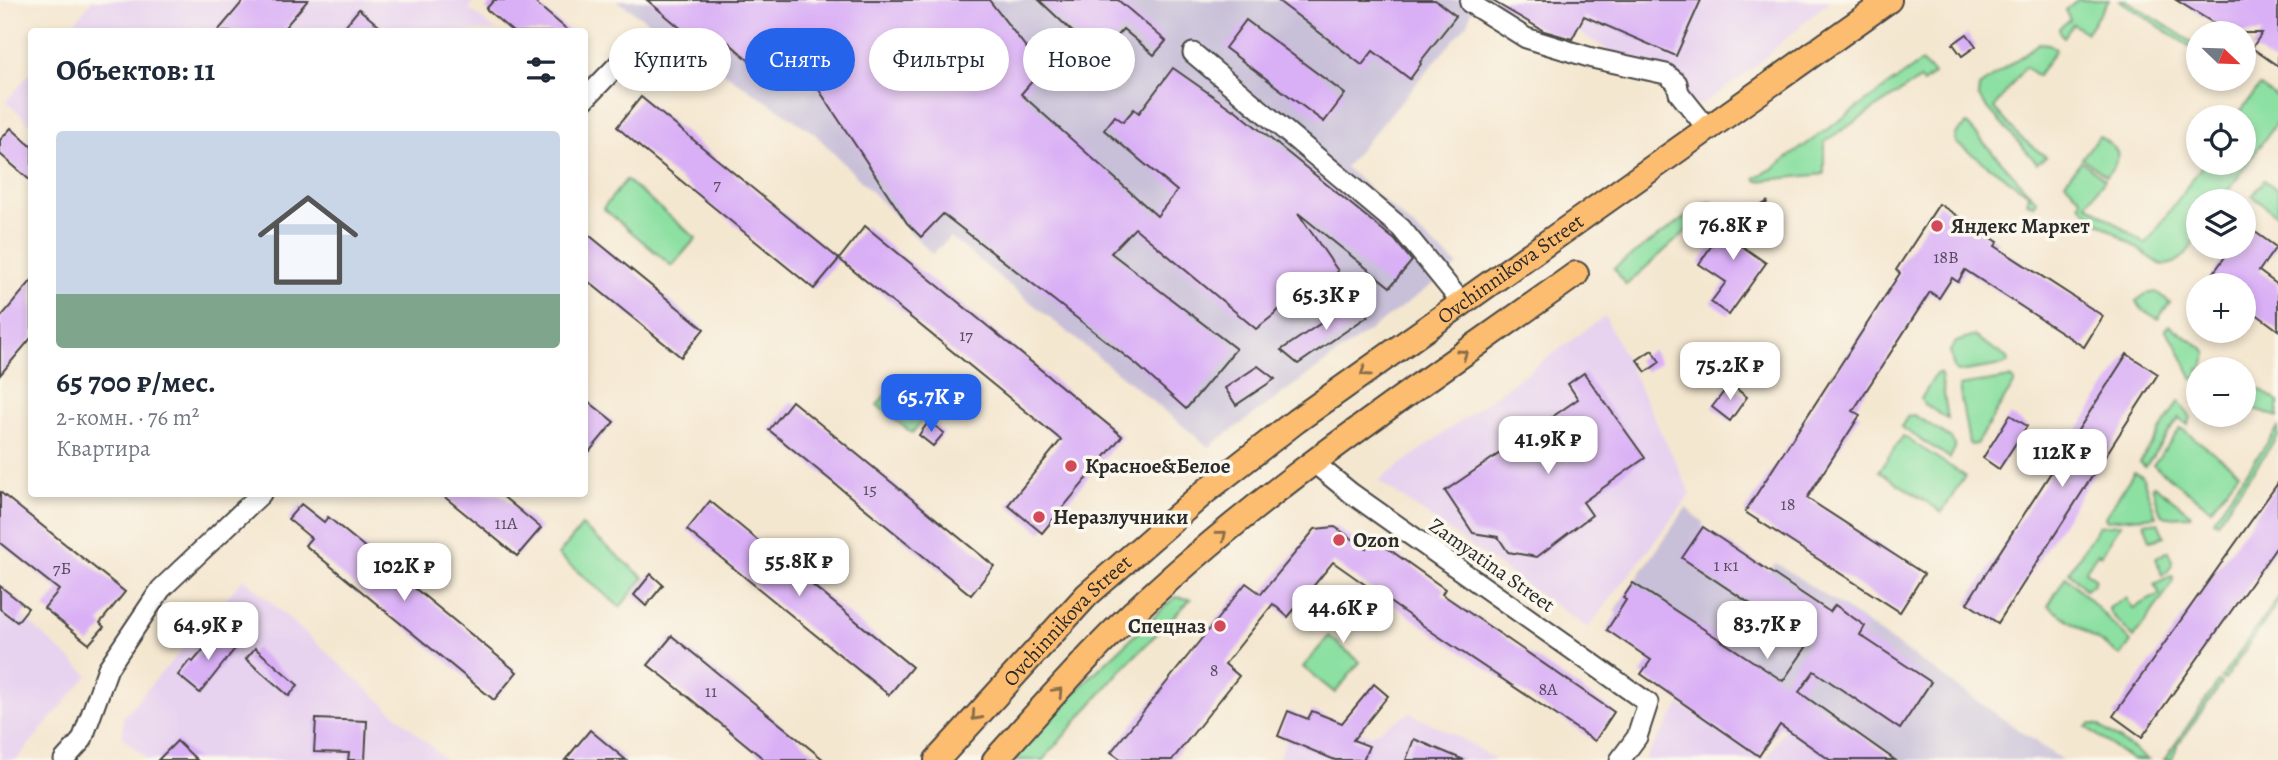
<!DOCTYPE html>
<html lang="ru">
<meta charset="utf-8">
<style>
body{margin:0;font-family:Alegreya,serif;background:#f2f2f3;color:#1f2937;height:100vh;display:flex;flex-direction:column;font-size:26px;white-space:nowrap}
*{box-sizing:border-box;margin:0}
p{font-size:23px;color:#747a83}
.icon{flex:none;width:38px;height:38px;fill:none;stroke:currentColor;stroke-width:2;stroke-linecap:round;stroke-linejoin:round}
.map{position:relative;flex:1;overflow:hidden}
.drawer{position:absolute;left:28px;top:28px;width:560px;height:469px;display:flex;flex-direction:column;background:#fff;border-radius:7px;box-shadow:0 4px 10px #0003}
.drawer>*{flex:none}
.guide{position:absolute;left:609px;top:28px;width:665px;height:63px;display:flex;gap:14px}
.needle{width:46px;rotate:113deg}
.fabs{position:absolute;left:2186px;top:21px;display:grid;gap:14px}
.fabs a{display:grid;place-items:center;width:70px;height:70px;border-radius:50%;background:#fff;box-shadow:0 4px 10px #0003;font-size:35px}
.price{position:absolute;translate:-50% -60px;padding:0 16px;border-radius:14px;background:#fff;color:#222;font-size:23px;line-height:46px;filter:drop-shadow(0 2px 4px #0008)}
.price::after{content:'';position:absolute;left:50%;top:42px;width:21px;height:16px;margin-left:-10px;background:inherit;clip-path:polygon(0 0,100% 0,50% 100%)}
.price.selected{background:#2563eb;color:#fff}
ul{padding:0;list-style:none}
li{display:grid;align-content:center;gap:14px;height:371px;padding:0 28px}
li+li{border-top:2px solid #e0e1e3}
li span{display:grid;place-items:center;height:217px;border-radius:7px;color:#555}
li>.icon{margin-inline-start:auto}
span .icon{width:126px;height:126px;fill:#fffc;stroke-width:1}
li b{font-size:30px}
h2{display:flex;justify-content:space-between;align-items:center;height:84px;padding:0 28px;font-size:30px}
.tag{padding:0 24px;border-radius:32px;background:#fff;box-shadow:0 4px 10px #0003;font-size:24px;line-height:63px}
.tag.selected{background:#2563eb;color:#fff}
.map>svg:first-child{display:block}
.built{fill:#e7d2ef}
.industrial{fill:#c8bfd8}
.green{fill:#8ce0a2;stroke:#5c8666;stroke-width:2}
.building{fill:#d9aff6}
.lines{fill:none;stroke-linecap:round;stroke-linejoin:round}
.minor-casing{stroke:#494744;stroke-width:23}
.major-casing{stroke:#494744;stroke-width:28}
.minor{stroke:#fff;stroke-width:19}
.major{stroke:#fcbd6f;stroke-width:24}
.oneway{stroke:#896d4a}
.poi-dot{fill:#d1495b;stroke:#fbf7ec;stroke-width:2.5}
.labels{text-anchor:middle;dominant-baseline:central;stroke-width:7;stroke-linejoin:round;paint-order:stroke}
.number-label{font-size:18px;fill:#564c5e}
.poi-label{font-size:21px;font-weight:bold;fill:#2b2b2b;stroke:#fbf7ec;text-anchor:start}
.street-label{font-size:21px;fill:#2b2b2b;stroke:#fbf7ec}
</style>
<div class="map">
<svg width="2278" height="760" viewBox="0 0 2278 760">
<rect width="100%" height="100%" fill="#fbf7ec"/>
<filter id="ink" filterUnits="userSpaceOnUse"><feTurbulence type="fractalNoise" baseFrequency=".0143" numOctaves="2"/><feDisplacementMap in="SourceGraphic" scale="14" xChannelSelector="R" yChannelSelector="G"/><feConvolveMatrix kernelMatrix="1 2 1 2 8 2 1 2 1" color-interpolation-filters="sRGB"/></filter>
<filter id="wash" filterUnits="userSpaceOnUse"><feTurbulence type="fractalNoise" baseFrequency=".00686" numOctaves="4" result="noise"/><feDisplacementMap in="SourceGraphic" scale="28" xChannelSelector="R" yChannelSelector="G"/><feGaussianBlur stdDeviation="1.57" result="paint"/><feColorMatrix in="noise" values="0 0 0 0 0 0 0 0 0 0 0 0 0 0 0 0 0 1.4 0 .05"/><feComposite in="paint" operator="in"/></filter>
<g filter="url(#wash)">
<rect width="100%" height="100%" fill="#f4e7d0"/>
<g class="built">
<path d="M93,0H475L469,9L497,31L66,32Z"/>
<path d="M1526,0H1830L1747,73L1699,106Z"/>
<path d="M31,72V124L6,102Z"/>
<path d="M1605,316L1691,494L1588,628L1378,481Z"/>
<path d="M244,578L446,760H148L123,738V717Z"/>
<path d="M0,596L88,675L16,760H0Z"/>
<path d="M1803,700L1895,760H1644L1680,705L1766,759Z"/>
<path d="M1288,711L1308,719L1312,711L1370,735L1410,713L1466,741L1495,760H1278L1286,740L1278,736Z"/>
</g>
<g class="industrial">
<path d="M616,0H1474L1468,23L1345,167L1458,266L1209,447L950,237L932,254L814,133Z"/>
<path d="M1686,508L1703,522V527L1769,571L1776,563L1852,613L2062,760H1900L1802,694L1759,756L1744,746L1681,703L1691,687L1607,630L1617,614L1615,612L1619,604Z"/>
</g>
<g class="green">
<path d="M2077,0H2109L2086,33L2073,24L2064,37L2060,33L2059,28L2070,20L2065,10Z"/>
<path d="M2119,0H2126L2198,46V52Z"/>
<path d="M2039,43L2049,44L2056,49L2038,76L2025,67L1994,108L2020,137L2046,157L2037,163L1978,97L1979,87Z"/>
<path d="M1921,62L1934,74L1923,83L1920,79L1824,142V174L1757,181L1755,178L1772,169Z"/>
<path d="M2260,86L2278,98V120L2221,201H2198C2198,211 2201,227 2197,235C2191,250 2177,269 2160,264L2093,218L2079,204L2082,200L2065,182L2081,161L2105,179L2087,204L2146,244L2204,163H2244V117H2236Z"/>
<path d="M1967,124L2037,201L2034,205L2027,203L2029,194L1956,143L1955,135Z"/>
<path d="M2099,136C2121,152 2123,153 2107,176L2082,158Z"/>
<path d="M626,180L696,238L672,266L603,208Z"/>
<path d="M2264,180L2278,190V215L2252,196Z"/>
<path d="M1707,202H1712L1683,234L1626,285L1614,268Z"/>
<path d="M2156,292L2170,302L2158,319L2142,309L2136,301L2146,294Z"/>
<path d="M2169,325L2205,350L2207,355L2202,369H2198L2197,378L2193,379L2177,346L2165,329Z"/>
<path d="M1974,336L2007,358L2008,362L2003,365L1958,372L1954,369L1950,351L1956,342Z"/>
<path d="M1939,373L1941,375L1948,419L1924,404L1921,399L1936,374Z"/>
<path d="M2010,378L2014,380V384L1976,444L1971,445L1969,443L1959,386Z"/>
<path d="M897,380L932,409L912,433L877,405Z"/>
<path d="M2260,389L2278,402V417L2250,407L2256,391Z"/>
<path d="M2179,401L2191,418L2188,425L2179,418L2145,467L2140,462Z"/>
<path d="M1914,415L1951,438L1955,448L1950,458L1901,427L1908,416Z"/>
<path d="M2181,428L2239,472L2211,509L2153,465Z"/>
<path d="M2278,428V436L2217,522L2213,520Z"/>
<path d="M1903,436L1965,476L1942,512L1879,471Z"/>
<path d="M2134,472L2142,476L2156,516L2106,520L2105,517Z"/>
<path d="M2154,485L2191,514L2190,516L2166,517L2161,514L2152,486Z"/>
<path d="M2144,522L2158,523L2164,536L2150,540Z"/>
<path d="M2121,524L2101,555L2098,553L2085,571L2096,579L2093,585L2085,589L2069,572L2099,526Z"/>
<path d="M582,526L644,578L620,607L558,555Z"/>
<path d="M2169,551C2174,562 2173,569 2162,575L2156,558Z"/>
<path d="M2066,576L2131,642L2121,656L2048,606Z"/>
<path d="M2171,576L2174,577L2173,582L2134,638L2110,613L2109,608L2126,598L2133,608L2160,594L2154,584Z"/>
<path d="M1175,597L1191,599L1120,671L1043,760H1014L1087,680Z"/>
<path d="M2278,598V603L2224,680L2221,678Z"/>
<path d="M1329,636L1360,662L1335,693L1303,667Z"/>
<path d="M2219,681L2222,683L2177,746L2172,760H2164Z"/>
<path d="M2091,724L2098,725L2148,760H2132L2086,727Z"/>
</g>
<g id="blocks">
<g class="building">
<path d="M244,0H308L281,32H217Z"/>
<path d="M494,0H532L570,32H513L486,9Z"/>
<path d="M647,0H989L1043,69L1021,94L1157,216L1177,191L1104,130L1115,116L1123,122L1134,109L1139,113L1173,68L1233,110L1234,109L1395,240L1412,261L1390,287L1298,213L1338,271L1314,301L1298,288L1275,314L1256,329L1135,228L1111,253L1236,349L1186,409L1137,365L943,214L921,237L907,223L788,43L769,72L754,65L728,42L715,57Z"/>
<path d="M1039,0H1118L1166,41L1154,55L1123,29L1098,56Z"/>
<path d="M1277,0H1435L1456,16L1420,62L1421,64L1410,79L1373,51L1362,65Z"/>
<path d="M1491,0H1701L1676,56L1584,16L1572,39L1544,31Z"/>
<path d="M2176,0H2278V66L2252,48L2262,33H2230Z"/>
<path d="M359,9L386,32H340Z"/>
<path d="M1246,20L1345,94L1324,122L1225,48Z"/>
<path d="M1967,34L1976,46L1962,56L1953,44Z"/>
<path d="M641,97L839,259L865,226L1122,436L1042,533L1008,505L1061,440L839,259L814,289L641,148L617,127Z"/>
<path d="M11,128L32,147V182L0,154V140Z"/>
<path d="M1768,201L1739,244L1766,263L1729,315L1711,302L1726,282L1699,264L1722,230Z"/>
<path d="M1939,204L1998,242L1995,246L2103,316L2084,347L1965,270L1958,282L1952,278L1939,298L1930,292L1853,411L1860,415L1807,498L1924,574L1900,612L1745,512L1900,273L1896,270Z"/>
<path d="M2244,224L2276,247L2259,271L2278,285V330L2244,305V285H2205L2232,247H2244Z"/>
<path d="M584,231L704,329L681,357L584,278Z"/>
<path d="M32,280V337L0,375V318Z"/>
<path d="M1357,299L1368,316L1298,364L1281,350Z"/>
<path d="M1652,350L1660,362L1646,372L1637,360Z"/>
<path d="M2127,354L2158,374L1998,623L1967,603Z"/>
<path d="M1258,366L1275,379L1236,405L1225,388Z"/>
<path d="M1584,373L1645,458L1583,502L1592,515L1537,557L1508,552L1498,537L1473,533L1445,491L1578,399L1568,384Z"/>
<path d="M1730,384L1747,397L1730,421L1712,407Z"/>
<path d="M584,398L614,422L584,458Z"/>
<path d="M792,401L994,566L971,595L769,430Z"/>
<path d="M2010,415L2027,426L1999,469L1983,458Z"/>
<path d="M929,421L944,433L933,446L919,435Z"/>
<path d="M2278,483V545L2142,737L2113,716Z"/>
<path d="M0,492L125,592L100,623L104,627L89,644L44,608L59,590L0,543Z"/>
<path d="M441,494H500L541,528L517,556Z"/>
<path d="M710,501L912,667L889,695L687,530Z"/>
<path d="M301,504L324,522L328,517L517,672L494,700L305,545L311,538L288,519Z"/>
<path d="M1335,527L1366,548L1373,538L1445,589L1442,594L1614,712L1595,741L1435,634L1333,562L1288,617L1273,604L1225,664L1239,676L1172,760H1122L1111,752L1246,583L1261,594L1315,529Z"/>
<path d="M1703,527L1830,612L1835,605L1865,626L1860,635L1931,682L1900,729L1814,671L1799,692L1895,760H1830L1780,725L1759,756L1641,674L1651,660L1607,630L1626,600L1623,598L1633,583L1783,681L1809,643L1682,558Z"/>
<path d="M651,574L663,585L646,606L634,595Z"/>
<path d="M0,586L28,608L17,622L0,609Z"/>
<path d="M219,631L237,646L200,693L178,675L190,660L193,662Z"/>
<path d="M672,636L824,760H765L665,678L648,665Z"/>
<path d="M255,648L298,685L289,696L246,659Z"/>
<path d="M1374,684L1388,696L1353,740L1369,746L1363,760H1335L1278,736L1288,711L1308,719L1312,711L1342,723Z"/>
<path d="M316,719L367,721L365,760H348L349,753L314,752Z"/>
<path d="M590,730L626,760H565Z"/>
<path d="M1414,739L1464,760H1406Z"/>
<path d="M177,741L197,760H158Z"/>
</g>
</g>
</g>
<g filter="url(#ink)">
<use href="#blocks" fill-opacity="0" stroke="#494744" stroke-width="2"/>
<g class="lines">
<defs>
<g id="minor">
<path d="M1470,3L1526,38L1592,58L1666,74L1677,83L1679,93L1707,128"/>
<path d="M1193,53L1401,228L1462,303"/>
<path d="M584,100L632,50"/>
<path d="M1313,462L1351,493L1648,703L1637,737L1620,760"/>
<path d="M64,760L82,740L108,668L161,589L261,494"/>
</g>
<g id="major">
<path id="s1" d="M937,760L1087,595L1206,491L1296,421L1889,0"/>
<path d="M995,760C1035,716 1075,669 1118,627C1257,492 1420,386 1576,274"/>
</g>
</defs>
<use href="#minor" class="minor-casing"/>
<use href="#major" class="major-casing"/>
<use href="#minor" class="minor"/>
<use href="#major" class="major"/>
</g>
<defs><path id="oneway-chevron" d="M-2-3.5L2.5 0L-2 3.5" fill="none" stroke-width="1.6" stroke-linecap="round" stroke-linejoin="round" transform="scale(1.75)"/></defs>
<g class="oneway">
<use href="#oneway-chevron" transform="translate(1463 354) rotate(-35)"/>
<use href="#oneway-chevron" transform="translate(1365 372) rotate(145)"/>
<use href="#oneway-chevron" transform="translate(1222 535) rotate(-39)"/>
<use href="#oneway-chevron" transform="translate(1058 692) rotate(-47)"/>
<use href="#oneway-chevron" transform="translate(976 716) rotate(132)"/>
</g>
</g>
<g class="poi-dot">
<circle cx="1937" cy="226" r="7"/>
<circle cx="1071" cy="466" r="7"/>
<circle cx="1039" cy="517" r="7"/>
<circle cx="1339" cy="540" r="7"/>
<circle cx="1220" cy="626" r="7"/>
</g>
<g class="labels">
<g class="number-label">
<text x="717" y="184">7</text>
<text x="1946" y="257">18В</text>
<text x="966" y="335">17</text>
<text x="870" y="489">15</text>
<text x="1788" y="504">18</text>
<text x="506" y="523">11А</text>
<text x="1726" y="565">1 к1</text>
<text x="62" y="568">7Б</text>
<text x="1214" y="670">8</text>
<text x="1548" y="689">8А</text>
<text x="711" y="691">11</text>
</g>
<g class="poi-label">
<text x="1951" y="226">Яндекс Маркет</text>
<text x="1085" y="466">Красное&amp;Белое</text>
<text x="1053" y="517">Неразлучники</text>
<text x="1353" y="540">Ozon</text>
<text x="1206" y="626" text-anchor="end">Спецназ</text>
</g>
<g class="street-label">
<text stroke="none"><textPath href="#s1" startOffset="758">Ovchinnikova Street</textPath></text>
<text transform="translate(1492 565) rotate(35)">Zamyatina Street</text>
<text stroke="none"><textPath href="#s1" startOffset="191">Ovchinnikova Street</textPath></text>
</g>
</g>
</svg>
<div class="fabs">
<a><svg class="needle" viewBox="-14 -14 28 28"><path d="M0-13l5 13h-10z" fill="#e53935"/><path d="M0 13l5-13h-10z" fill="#747a83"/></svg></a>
<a><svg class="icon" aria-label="locate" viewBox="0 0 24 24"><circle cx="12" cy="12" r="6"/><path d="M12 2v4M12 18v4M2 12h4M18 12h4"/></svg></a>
<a><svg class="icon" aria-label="layers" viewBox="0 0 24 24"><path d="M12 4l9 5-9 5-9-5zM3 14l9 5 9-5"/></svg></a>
<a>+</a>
<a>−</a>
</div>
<b class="price" style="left:1733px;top:262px">76.8K ₽</b>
<b class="price" style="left:1326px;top:332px">65.3K ₽</b>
<b class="price" style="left:1730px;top:402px">75.2K ₽</b>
<b class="price selected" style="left:931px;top:434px">65.7K ₽</b>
<b class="price" style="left:1548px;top:476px">41.9K ₽</b>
<b class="price" style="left:2062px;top:489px">112K ₽</b>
<b class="price" style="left:799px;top:598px">55.8K ₽</b>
<b class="price" style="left:404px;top:603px">102K ₽</b>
<b class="price" style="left:1343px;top:645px">44.6K ₽</b>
<b class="price" style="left:1767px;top:661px">83.7K ₽</b>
<b class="price" style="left:208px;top:662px">64.9K ₽</b>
<div class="guide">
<a class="tag">Купить</a>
<a class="tag selected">Снять</a>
<a class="tag">Фильтры</a>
<a class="tag">Новое</a>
</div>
<section class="drawer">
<h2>Объектов: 11<svg class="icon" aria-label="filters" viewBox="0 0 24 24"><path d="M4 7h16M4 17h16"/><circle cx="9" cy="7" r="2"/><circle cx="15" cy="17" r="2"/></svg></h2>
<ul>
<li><span style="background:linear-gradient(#c9d6e8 75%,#7fa58c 0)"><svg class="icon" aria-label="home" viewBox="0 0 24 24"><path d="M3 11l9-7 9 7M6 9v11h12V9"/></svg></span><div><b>65 700 ₽/мес.</b><p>2-комн. · 76 m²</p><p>Квартира</p></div></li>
</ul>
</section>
</div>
